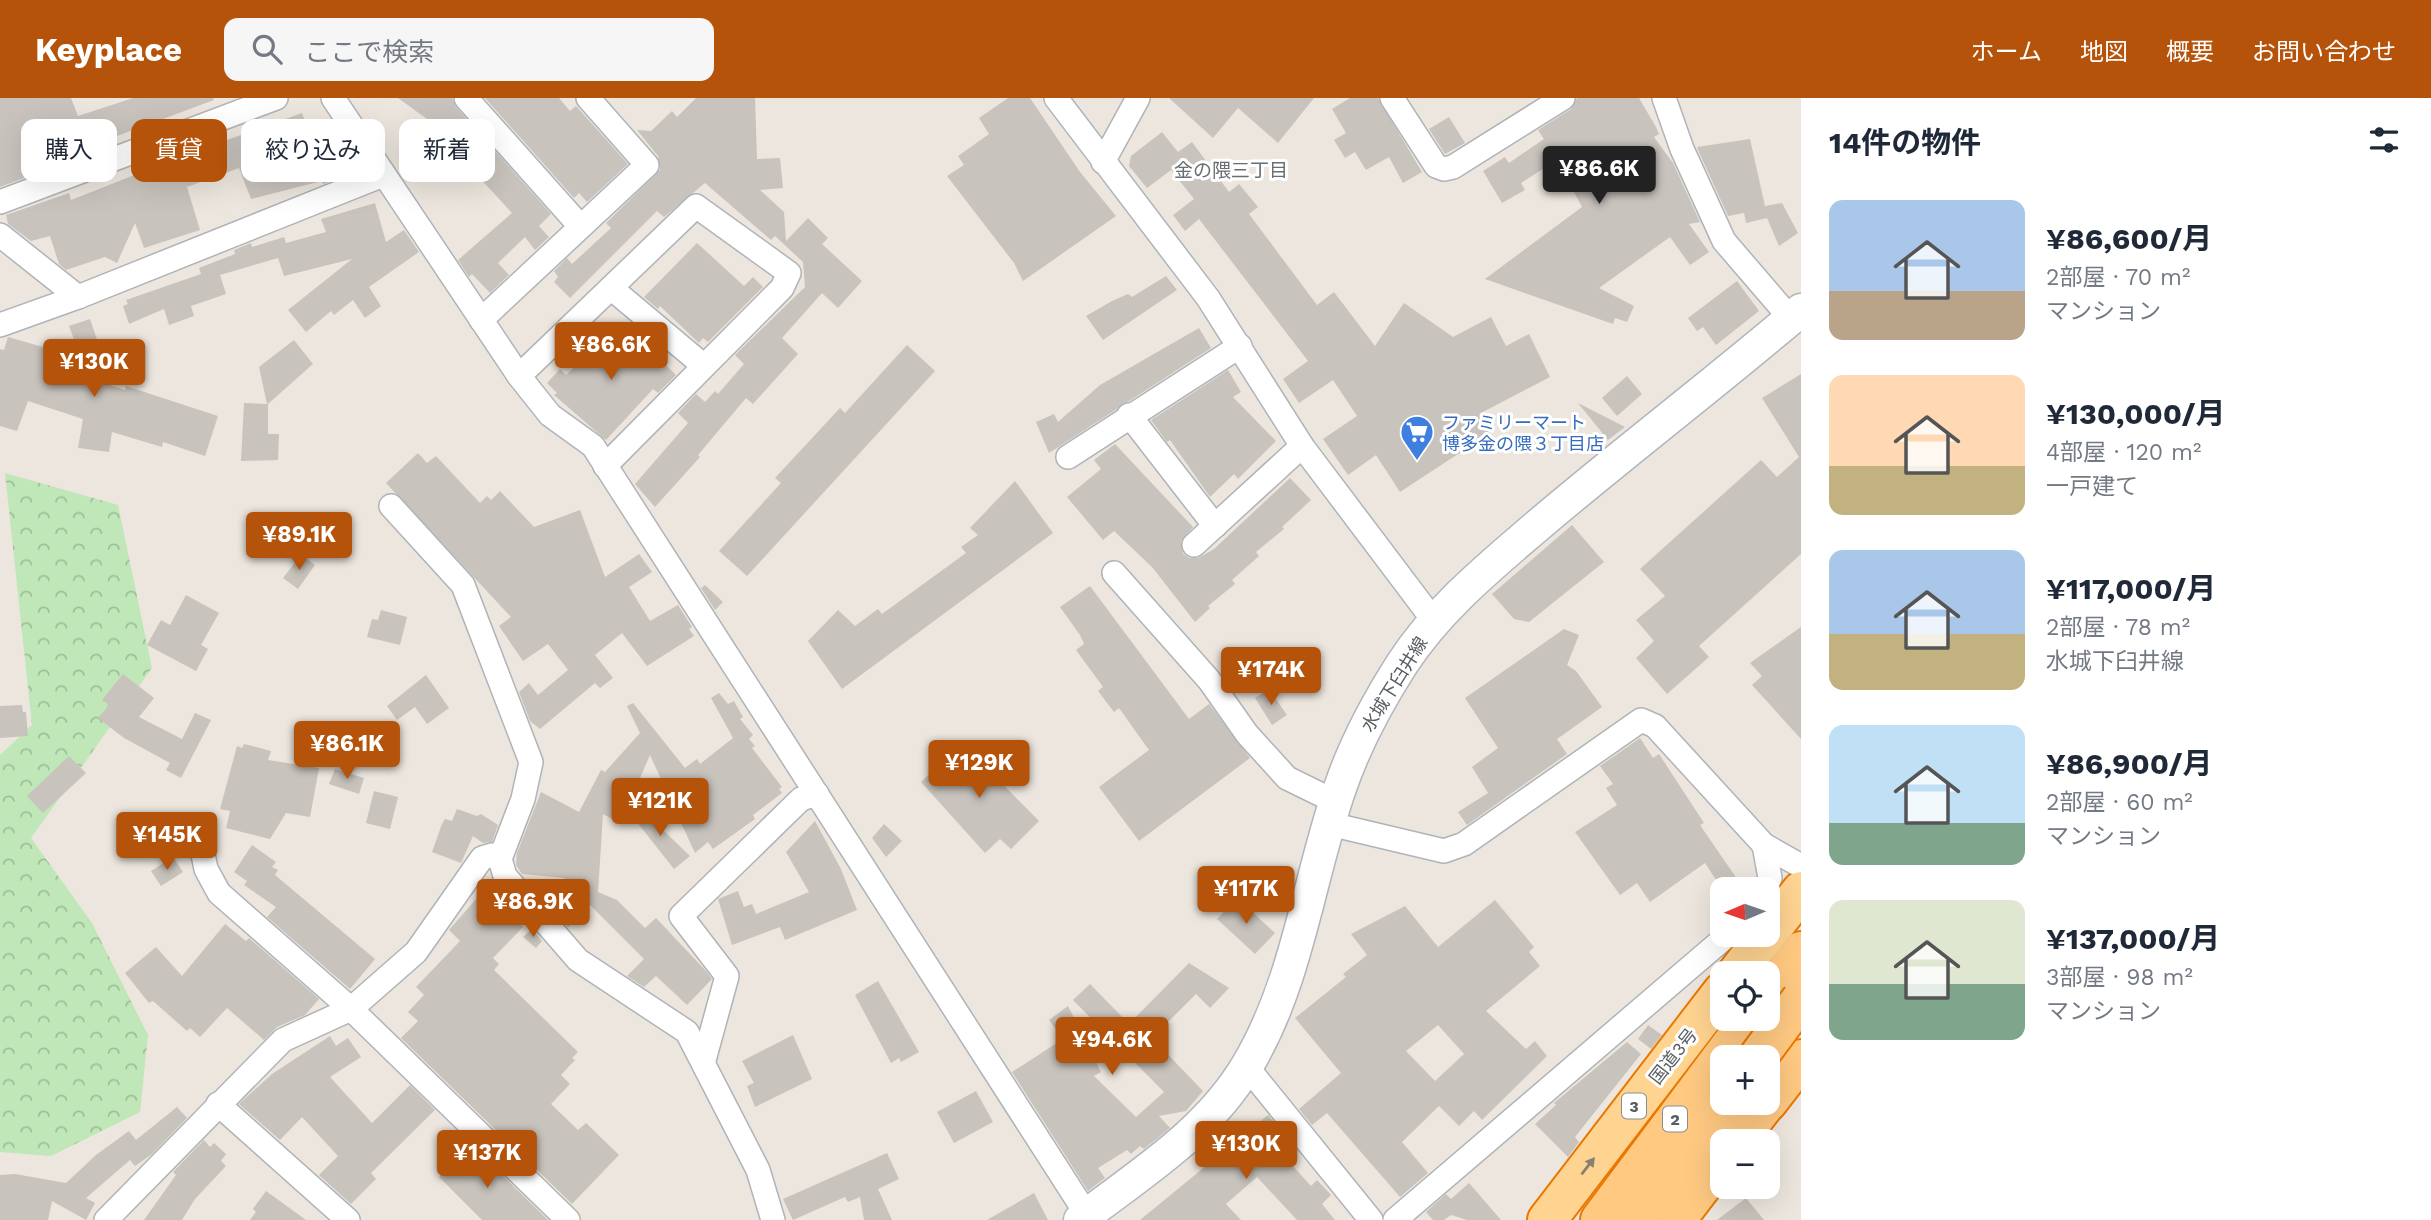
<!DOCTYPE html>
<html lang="ja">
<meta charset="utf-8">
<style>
body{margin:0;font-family:"Work Sans","Noto Sans JP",sans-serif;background:#f6f6f7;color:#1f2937;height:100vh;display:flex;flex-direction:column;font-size:26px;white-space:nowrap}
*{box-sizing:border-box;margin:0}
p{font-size:23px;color:#747a83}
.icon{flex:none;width:38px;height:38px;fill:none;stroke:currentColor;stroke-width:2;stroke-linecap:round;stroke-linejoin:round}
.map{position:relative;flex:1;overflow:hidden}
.sheet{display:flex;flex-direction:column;background:#fff;width:630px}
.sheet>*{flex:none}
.hud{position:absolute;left:21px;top:21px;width:665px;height:63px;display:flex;gap:14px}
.needle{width:46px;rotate:268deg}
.controls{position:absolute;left:1710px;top:779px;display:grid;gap:14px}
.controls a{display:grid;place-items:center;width:70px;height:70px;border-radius:14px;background:#fff;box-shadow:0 7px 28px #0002;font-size:35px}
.price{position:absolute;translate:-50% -60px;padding:0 16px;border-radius:7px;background:#b45309;color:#fff;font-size:23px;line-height:46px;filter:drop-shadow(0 2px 4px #0008)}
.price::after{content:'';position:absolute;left:50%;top:42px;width:21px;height:16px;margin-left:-10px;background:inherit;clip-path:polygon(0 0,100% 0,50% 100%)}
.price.active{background:#222;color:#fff}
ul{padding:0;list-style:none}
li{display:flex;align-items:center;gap:21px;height:175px;padding:0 28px}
li span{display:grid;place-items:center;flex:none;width:196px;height:140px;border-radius:14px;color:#555}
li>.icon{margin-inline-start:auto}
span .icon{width:84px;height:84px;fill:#fffc;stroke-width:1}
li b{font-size:30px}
h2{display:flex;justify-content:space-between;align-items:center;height:84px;padding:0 28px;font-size:30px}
.tag{padding:0 24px;border-radius:14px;background:#fff;box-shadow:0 7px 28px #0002;font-size:24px;line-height:63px}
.tag.active{background:#b45309;color:#fff}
header{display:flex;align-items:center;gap:42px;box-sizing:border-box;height:98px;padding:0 35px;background:#b45309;color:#fff}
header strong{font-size:33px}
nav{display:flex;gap:38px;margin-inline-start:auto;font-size:24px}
.search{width:490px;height:63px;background:#f6f6f7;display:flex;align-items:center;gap:18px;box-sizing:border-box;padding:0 24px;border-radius:14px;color:#747a83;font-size:26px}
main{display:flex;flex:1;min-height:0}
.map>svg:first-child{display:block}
.forest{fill:url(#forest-crowns)}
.building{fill:#c9c3bd;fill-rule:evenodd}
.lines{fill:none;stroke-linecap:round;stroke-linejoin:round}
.minor-casing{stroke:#afb4b8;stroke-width:26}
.secondary-casing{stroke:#b0b6bb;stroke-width:35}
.trunk-casing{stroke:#ea7700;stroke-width:42}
.motorway-casing{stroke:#ea7700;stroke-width:42}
.minor{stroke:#fff;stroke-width:23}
.secondary{stroke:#fff;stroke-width:32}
.trunk{stroke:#ffd491;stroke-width:38}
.motorway{stroke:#ffc982;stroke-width:38}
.motorway-bridge-casing{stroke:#ea7700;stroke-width:42;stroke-linecap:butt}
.motorway-bridge{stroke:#ffc982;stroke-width:38}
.oneway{fill:#89816f}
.labels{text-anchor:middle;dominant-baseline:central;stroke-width:6;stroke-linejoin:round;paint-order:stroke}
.shield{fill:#fff;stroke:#898e90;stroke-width:2}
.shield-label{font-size:16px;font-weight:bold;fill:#575d61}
.shop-label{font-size:18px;fill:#366cbe;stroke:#fff;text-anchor:start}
.street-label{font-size:18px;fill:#575d61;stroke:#fff}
.neighbourhood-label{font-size:19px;fill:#686f73;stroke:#fff}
</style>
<header>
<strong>Keyplace</strong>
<div class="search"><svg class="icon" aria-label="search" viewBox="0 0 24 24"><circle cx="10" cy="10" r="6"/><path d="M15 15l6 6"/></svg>ここで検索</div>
<nav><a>ホーム</a><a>地図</a><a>概要</a><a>お問い合わせ</a></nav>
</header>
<main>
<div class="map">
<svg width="1801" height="1122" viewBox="0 0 1801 1122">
<defs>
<pattern id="forest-crowns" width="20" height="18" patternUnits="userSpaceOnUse" patternTransform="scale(1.75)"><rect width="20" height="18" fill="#bfe7b7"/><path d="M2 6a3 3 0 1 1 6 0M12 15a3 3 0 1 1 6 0" fill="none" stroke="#9ebe98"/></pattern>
</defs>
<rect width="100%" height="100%" fill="#ece6de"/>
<path class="forest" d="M5,375L118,407L152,570L31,740L92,825L148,937L140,1014L51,1058L0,1054V657L32,627Z"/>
<g class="building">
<path d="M0,0H71L78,18L133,0H213L214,2L90,48L88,42L30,64L32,77L0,89Z"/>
<path d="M398,0H452L456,9L551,116L539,128L549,139L535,152L525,139L498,165L509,177L490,195L472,176L469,179L458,162L512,115L439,36L432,43L419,28L427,21Z"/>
<path d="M485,0H559L570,13L576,8L628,66L587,104L579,95L574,100Z"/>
<path d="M696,0H755L757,61L780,60L783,90L760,92L784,114L786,143L808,120L828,140L822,146L862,183L838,210L822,195L782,240L798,256L753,306L746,300L698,357L700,359L655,409L635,386L688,325L678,315L696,296L705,304L715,293L718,296L744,266L735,257L805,189L803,164L775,138L771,142L705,85L664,119L657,113L570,200L554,184L558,179L554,173L567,160L572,166L611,130L606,125L660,72L658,58L637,32L651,33L672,13L677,19Z"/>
<path d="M1008,0H1030L1080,74L1116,118L1023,183L1014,165L947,78L964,67L958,58L989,36L979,20Z"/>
<path d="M1169,0H1314L1278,45L1238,10L1213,40Z"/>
<path d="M1350,0H1378L1422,74L1403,85L1389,59L1366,72L1355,54L1345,60L1334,42L1346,35L1332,11Z"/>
<path d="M1577,0H1639L1656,29L1659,36L1654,39L1673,65L1700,124L1689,126L1709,154L1690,167L1670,139L1599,190L1634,208L1627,224L1615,220L1613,226L1485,181L1582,109L1557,62L1521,85L1525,92L1502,105L1483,73L1505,59L1509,65L1544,41L1538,32L1571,11Z"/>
<path d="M302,15L315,49L335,40L349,76L323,86L322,83L251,101L239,70L187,89L200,132L144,150L135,125L117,165L105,159L66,172L59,166L50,138L31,143L8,126L6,117L69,95L71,102L165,65L162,58L226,38L227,42Z"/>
<path d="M1449,19L1465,45L1445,56L1429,31Z"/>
<path d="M1162,34L1178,54L1192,44L1229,94L1239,86L1258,109L1249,116L1317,207L1334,194L1375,248L1404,205L1453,239L1491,219L1506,248L1529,236L1550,279L1479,316L1490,335L1400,394L1376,357L1348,377L1323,341L1357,318L1333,282L1299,305L1283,281L1308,263L1199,121L1185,133L1173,117L1194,101L1171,72L1147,90L1129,68L1131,58Z"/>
<path d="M1750,41L1765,108L1782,105L1798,135L1779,148L1767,120L1746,125L1744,115L1728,118L1698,52L1697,49Z"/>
<path d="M375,105L386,144L404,132L419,154L369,189L381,208L365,220L353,202L334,217L331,213L306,234L288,212L352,161L284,178L278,160L220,177L226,196L191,208L194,218L169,227L164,211L129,226L123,208L128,206L126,202L201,176L199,170L235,156L234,152L251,145L252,149L284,139L286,145L326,134L321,121Z"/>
<path d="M697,145L744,188L753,179L763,189L708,244L703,240L699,245L660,208L658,211L644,199Z"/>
<path d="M1166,178L1177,192L1103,242L1086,218L1112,203L1128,196L1132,199Z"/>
<path d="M1737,183L1759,213L1716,247L1703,229L1697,233L1688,220Z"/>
<path d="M90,221L102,256L61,271L125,292L126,288L218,318L205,358L163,344L162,349L112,334L109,354L78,350L83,321L28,303L17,333L0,328V251L4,252L8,239L81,260L69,228Z"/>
<path d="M618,226L655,262L657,258L676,277L658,295L653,291L606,342L554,297L557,295L547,285L560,271L566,277Z"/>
<path d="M1199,230L1211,250L1049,355L1036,324L1054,316L1058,324L1100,287Z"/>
<path d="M294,242L313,266L268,306V336H279L278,362L241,363L244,305L267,306L259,269Z"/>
<path d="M907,247L935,273L747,478L719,453L781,385L775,380L840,310L845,315Z"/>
<path d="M1228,272L1241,294L1233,299L1276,343L1238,381L1234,376L1210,399L1170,342L1167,344L1151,322Z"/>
<path d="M1801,276V456L1699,548L1709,559L1667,596L1636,560L1654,543L1636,522L1665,498L1640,471L1761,362L1777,379L1799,359L1762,300Z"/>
<path d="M1627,278L1642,296L1617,318L1602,300Z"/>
<path d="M1578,305L1625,329L1608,342Z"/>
<path d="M1115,346L1193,429L1181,443L1183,456L1190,460H1198L1214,451L1290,380L1311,402L1282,429L1284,431L1256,454L1259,458L1232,482L1235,486L1208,508L1210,510L1195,524L1152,469L1114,433L1103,442L1067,399L1101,371L1094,362Z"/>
<path d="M418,355L427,365L436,358L480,405L487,398L491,402L500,393L534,429L580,412L605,479L639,456L652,474L629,489L650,523L678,507L692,529L689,531L694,538L647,568L622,535L595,557L613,580L600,590L595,585L540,631L530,623L519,594L529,585L538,597L568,572L548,546L523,563L499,528L511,519L386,385Z"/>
<path d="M1015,383L1053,435L842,591L808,543L838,512L855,528L878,511L882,516L966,455L961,449L978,437L970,430Z"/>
<path d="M1572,427L1604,464L1529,524L1514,521L1492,496Z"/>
<path d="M301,457L315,467L298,491L283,480Z"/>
<path d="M705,487L723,504L715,512L701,490Z"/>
<path d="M1090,488L1189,621L1209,606L1250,660L1139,743L1099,689L1149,652L1119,610L1114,614L1098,593L1103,589L1076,552L1084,546L1080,537L1060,509Z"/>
<path d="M186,497L219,515L201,547L208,551L196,573L147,547L161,522L170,527Z"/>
<path d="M381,512L407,519L400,547L367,539L372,521L378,522Z"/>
<path d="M1801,529V641L1752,587L1762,578L1750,565Z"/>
<path d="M1564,531L1579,537L1567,567L1576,573L1602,609L1557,641L1567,656L1467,727L1458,714L1488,695L1472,669L1498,650L1465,600Z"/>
<path d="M123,576L154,600L139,619L182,641L195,615L211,622L181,680L166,672L170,665L124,640L98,620L109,607L102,602Z"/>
<path d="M426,577L449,610L427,626L415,609L397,622L387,608Z"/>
<path d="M1269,591L1287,617L1272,627L1255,600Z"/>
<path d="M719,595L728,606L734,603L743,619L740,621L753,637L749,641L755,648L752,650L782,689L779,691L782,695L753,717L755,721L713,751L708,744L695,755L675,712L681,708L661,681L650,657L634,694L627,697L631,701L620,725L603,716L598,794L617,802L645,830L656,820L706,873L712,881L687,907L656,878L644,889L627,878L644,861L590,807L568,829L554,813L576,793L564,780L522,776L516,767L517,755L541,694L579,714L601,672L605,674L640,635L627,608L633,605L685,670L697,661L700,666L733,640L711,600Z"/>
<path d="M22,607L23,614H26L28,638L0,640V608Z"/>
<path d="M1640,640L1653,660L1659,656L1704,725L1700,727L1744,791H1722L1705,765L1650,804L1637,785L1620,797L1575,734L1617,707L1606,690L1613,686L1600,668Z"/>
<path d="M961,644L1039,723L1011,751L1000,741L985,755L921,684Z"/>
<path d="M244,646L271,653L268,662L319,670L310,719L286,715L270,741L226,730L230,713L220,711L237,648L242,650Z"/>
<path d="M69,658L86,675L43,715L27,698Z"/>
<path d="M335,671L364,680L359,696L329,686Z"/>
<path d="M374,693L398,699L390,731L366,725Z"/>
<path d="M637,707L690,758L674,771L629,714Z"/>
<path d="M457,711L477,718L481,716L498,727L492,744L483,745L473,738L461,765L432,754L442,726L445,721L452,723Z"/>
<path d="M815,723L841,771L857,812L785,842L780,829L732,847L718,801L738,793L744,809L752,806L756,816L809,794L786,754Z"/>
<path d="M884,726L902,743L886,759L872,740Z"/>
<path d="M252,747L276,764L272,769L278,772L275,777L375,861L350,891L267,819L276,809L244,787L247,783L234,774Z"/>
<path d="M173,759L183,774L161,788L151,773Z"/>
<path d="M484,792L523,829L493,860L499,866L494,872L578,954L572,960L575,962L561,977L570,986L551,1006L578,1032L586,1025L619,1057L572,1106L401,940L418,923L408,914L424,897L416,889L460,843L449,832Z"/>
<path d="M1237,800L1275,835L1255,856L1217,821Z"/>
<path d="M1495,802L1534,849L1529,854L1540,868L1486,913L1526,951L1535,943L1547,958L1482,1022L1474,1013L1459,1028L1439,1008L1402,1044L1428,1075L1400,1099L1327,1015L1312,1027L1299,1011L1341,975L1295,920L1346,879L1343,876L1367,857L1351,836L1405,808L1438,849ZM1438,927L1464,956L1435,983L1406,953Z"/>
<path d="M225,826L246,843L249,840L319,901L305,917L277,929L264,942L227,910L200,939L190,930L187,933L153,903L149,905L125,875L156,849L182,878Z"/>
<path d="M532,831L542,843L536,850L523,839Z"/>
<path d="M1189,865L1229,890L1210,910L1196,896L1152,940L1203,993L1186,1013L1159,1018L1170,1030L1144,1051L1140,1048L1131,1056L1127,1052L1098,1070L1105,1080L1088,1093L1012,974L1063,941L1049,922L1068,908L1101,974L1094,978L1136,1019L1164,994L1073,902L1090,886L1129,926Z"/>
<path d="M878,883L919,954L901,964L899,960L891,965L855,897Z"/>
<path d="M1648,927L1662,937L1651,951L1638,941Z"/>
<path d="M793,937L812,981L755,1009L747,988L754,985L742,963Z"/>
<path d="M330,938L336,948L348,940L361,959L330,979L372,1025L410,987L435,1012L371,1075L376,1081L351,1106L319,1077L338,1058L302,1019L280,1042L239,1006L272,976Z"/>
<path d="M1627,944L1641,956L1575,1039L1579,1044L1568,1059L1535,1026L1556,1007L1554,1005Z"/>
<path d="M976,993L993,1024L954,1045L937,1014Z"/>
<path d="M177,1009L187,1020L152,1056L135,1068L130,1062L86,1100L95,1105L86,1122L52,1103L48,1122H0V1077L15,1076L66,1085L96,1057L129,1033L136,1042Z"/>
<path d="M1268,1017L1293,1048L1283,1057L1311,1088L1317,1082L1331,1097L1322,1106L1335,1122H1297L1257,1079L1226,1106L1241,1122H1140Z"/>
<path d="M204,1042L210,1049L214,1045L226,1056L221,1063L226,1068L195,1101L182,1122H144L176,1077L173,1074Z"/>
<path d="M470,1046L548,1122H482L439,1079Z"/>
<path d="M887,1055L899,1081L878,1091L892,1122H864L860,1099L848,1104L845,1099L793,1122L783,1101Z"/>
<path d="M1469,1085L1501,1122H1467L1451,1117L1444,1122H1433L1426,1114L1446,1096L1451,1101Z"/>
<path d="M266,1093L306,1122H250L256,1114L253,1111Z"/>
<path d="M1034,1095L1048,1122H987Z"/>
<path d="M1746,1100L1764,1122H1717Z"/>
</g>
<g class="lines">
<defs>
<g id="minor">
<path d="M333,0L519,278L550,317L593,348L1087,1117"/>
<path d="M466,0L580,128"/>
<path d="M1056,0L1208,200L1302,348L1434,523"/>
<path d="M1392,0L1436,68L1444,71L1453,69L1563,0"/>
<path d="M1664,0L1682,51L1724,143L1791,221"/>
<path d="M1103,64L1138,0"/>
<path d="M0,104L276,0"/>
<path d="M0,137L78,199"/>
<path d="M611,190L704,268"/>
<path d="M481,222L647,67L588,0"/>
<path d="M0,227L78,199L383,77"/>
<path d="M519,278L696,108L789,175L782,190L605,368"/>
<path d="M1129,317L1215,428"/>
<path d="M1068,359L1240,248"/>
<path d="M391,408L463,487L531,664L523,701L500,761"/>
<path d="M1194,447L1302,348"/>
<path d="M1114,475L1209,582L1247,636L1287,680L1336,704"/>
<path d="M1330,726L1444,753L1464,746L1641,622L1655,628L1764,747L1801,768"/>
<path d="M200,742L206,771L219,795L351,911L568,1122"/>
<path d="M1764,747L1770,780L1765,791"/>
<path d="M704,962L727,878L681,818L801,701L817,696"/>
<path d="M1247,969L1371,1122"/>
<path d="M218,1006L348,1122"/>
<path d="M106,1122L283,942L351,911L416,854L482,760L492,757L500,761L505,778L578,862L687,934L758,1072L773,1122"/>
<path d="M1395,1122L1729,836"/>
</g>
<path id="secondary" d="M1080,1122C1141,1075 1207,1035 1247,968C1298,883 1308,782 1340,690C1355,646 1377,605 1402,566C1437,512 1487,471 1536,429C1623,355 1714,286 1801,212"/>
<g id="trunk">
<path d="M1768,836L1801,793"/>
<path d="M1737,875L1767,836"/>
<path d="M1547,1122L1722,894"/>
</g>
<g id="motorway">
<path d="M1768,898L1801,853"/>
<path d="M1768,1004L1801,961"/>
<path d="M1737,1043L1767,1004"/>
<path d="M1600,1122L1751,920"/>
<path d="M1638,1122L1725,1004"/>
<path d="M1676,1122L1722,1062"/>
</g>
</defs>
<use href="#minor" class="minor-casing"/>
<use href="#secondary" class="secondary-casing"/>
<use href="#trunk" class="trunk-casing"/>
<use href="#motorway" class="motorway-casing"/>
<use href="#minor" class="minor"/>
<use href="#secondary" class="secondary"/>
<use href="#trunk" class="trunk"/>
<use href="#motorway" class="motorway"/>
<defs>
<path id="motorway-bridge" d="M1758,959L1801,901"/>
</defs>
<use href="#motorway-bridge" class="motorway-bridge-casing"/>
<use href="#motorway-bridge" class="motorway-bridge"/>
</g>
<defs><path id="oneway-solid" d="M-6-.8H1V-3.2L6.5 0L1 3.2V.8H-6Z" transform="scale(1.75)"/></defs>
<use class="oneway" href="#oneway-solid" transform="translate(1588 1068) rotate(-52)"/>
<defs>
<symbol id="supermarket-pin" viewBox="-11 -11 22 30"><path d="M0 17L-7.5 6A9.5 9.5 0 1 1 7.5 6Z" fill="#3f7fe0" stroke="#fff"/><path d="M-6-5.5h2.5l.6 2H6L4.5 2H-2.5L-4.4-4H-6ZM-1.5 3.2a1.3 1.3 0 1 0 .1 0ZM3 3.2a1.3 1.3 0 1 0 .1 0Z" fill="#fff"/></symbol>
</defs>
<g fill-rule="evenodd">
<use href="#supermarket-pin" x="1398" y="315" width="38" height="52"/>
</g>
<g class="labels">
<g class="shield">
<rect x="1622" y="995.5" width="24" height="25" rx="5"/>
<rect x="1663" y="1008.5" width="24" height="25" rx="5"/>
</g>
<g class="shield-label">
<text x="1634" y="1008">3</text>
<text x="1675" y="1021">2</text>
</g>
<g class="shop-label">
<text x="1442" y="324">ファミリーマート<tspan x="1442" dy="21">博多金の隈３丁目店</tspan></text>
</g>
<g class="street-label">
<text transform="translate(1394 586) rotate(-58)">水城下臼井線</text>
<text transform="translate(1673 958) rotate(-52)">国道3号</text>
</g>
<g class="neighbourhood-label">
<text x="1231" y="72">金の隈三丁目</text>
</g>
</g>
</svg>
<div class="controls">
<a><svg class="needle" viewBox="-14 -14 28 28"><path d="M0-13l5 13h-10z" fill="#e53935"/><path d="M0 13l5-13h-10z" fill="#747a83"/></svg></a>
<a><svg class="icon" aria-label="locate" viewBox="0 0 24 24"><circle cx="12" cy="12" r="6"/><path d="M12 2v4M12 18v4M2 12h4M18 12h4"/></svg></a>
<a>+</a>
<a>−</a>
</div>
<b class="price active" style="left:1599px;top:108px">¥86.6K</b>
<b class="price" style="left:611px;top:284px">¥86.6K</b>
<b class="price" style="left:94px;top:301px">¥130K</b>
<b class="price" style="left:299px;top:474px">¥89.1K</b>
<b class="price" style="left:1271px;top:609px">¥174K</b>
<b class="price" style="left:347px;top:683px">¥86.1K</b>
<b class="price" style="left:979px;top:702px">¥129K</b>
<b class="price" style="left:660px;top:740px">¥121K</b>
<b class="price" style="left:167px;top:774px">¥145K</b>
<b class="price" style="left:1246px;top:828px">¥117K</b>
<b class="price" style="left:533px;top:841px">¥86.9K</b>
<b class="price" style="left:1112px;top:979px">¥94.6K</b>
<b class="price" style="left:1246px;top:1083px">¥130K</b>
<b class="price" style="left:487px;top:1092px">¥137K</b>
<div class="hud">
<a class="tag">購入</a>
<a class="tag active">賃貸</a>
<a class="tag">絞り込み</a>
<a class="tag">新着</a>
</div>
</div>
<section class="sheet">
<h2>14件の物件<svg class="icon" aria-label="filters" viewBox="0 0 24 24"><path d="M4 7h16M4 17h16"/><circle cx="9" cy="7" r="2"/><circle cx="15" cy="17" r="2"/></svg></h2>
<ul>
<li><span style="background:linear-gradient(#a9c7e8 65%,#b9a48a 0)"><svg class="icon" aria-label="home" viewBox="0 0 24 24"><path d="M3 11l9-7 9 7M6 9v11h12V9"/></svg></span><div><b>¥86,600/月</b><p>2部屋 · 70 m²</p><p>マンション</p></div></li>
<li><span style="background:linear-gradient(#ffd9b3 65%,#c2b280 0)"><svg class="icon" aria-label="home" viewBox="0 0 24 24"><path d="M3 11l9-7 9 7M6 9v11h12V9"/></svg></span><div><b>¥130,000/月</b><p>4部屋 · 120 m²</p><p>一戸建て</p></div></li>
<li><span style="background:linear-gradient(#a9c7e8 60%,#c2b280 0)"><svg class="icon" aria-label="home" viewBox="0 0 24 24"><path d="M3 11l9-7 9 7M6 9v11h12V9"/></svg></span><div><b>¥117,000/月</b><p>2部屋 · 78 m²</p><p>水城下臼井線</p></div></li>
<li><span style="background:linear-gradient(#bfe0f5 70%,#7fa58c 0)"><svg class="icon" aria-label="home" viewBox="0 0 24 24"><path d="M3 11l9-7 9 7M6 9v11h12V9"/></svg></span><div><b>¥86,900/月</b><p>2部屋 · 60 m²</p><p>マンション</p></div></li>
<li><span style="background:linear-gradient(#dfe7d0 60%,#7fa58c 0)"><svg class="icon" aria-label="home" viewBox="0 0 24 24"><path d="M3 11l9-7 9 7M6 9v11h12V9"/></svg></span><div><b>¥137,000/月</b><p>3部屋 · 98 m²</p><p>マンション</p></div></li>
</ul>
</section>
</main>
